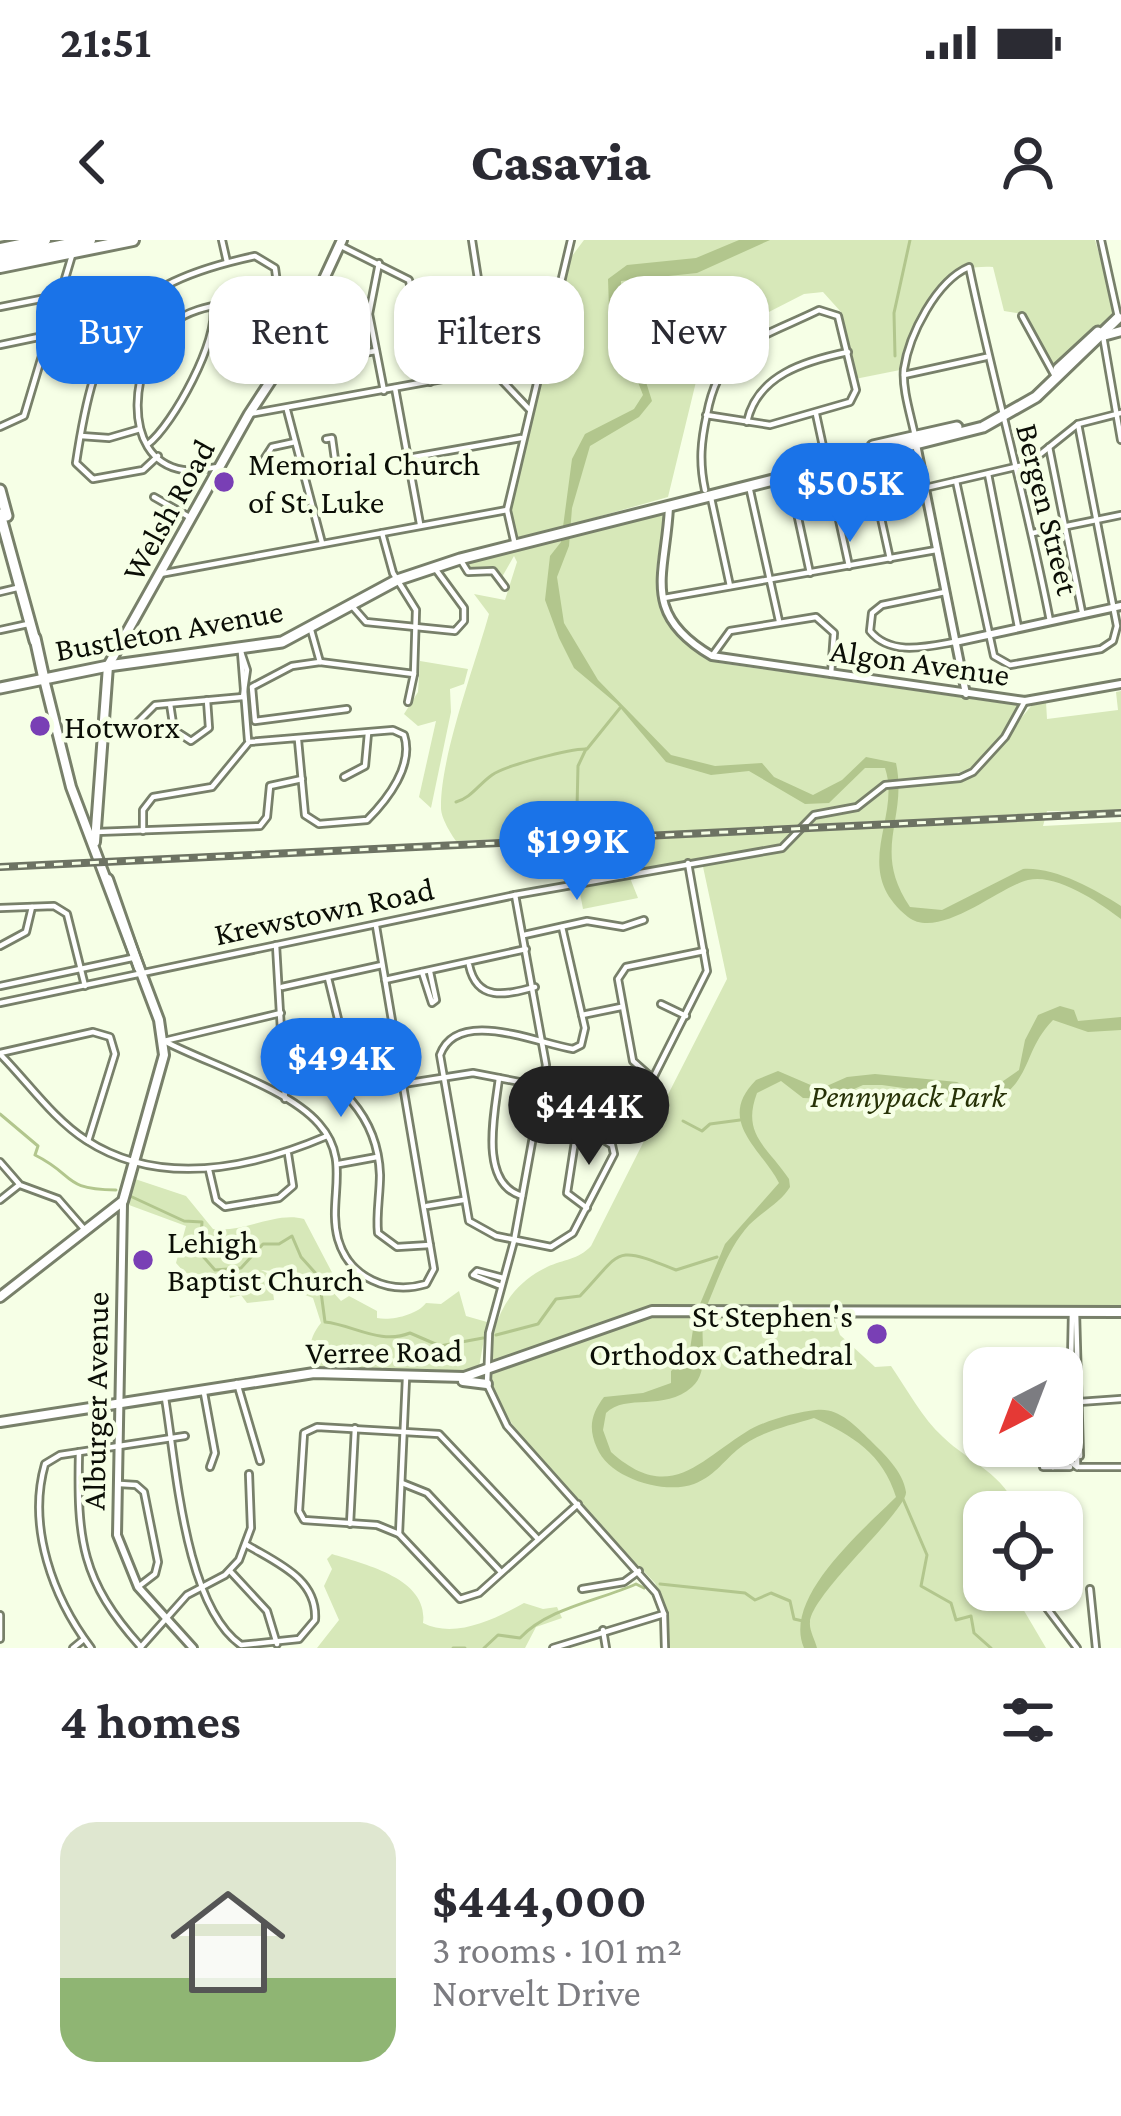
<!DOCTYPE html>
<meta charset="utf-8">
<style>
body{margin:0;font-family:"Crimson Pro",serif;background:#f7f7f7;color:#2b2b33;height:100vh;display:flex;flex-direction:column;font-size:45px;white-space:nowrap}
*{box-sizing:border-box;margin:0}
p{font-size:39px;color:#7c7c81}
.icon{flex:none;width:66px;height:66px;fill:none;stroke:currentColor;stroke-width:2;stroke-linecap:round;stroke-linejoin:round}
.map{position:relative;height:1408px;overflow:hidden}
.panel{display:flex;flex-direction:column;background:#fff;flex:1}
.panel>*{flex:none}
.hud{position:absolute;left:36px;top:36px;width:1050px;height:108px;display:flex;gap:24px}
.needle{width:78px;rotate:222deg}
.controls{position:absolute;left:963px;top:1107px;display:grid;gap:24px}
.controls a{display:grid;place-items:center;width:120px;height:120px;border-radius:24px;background:#fff;box-shadow:0 3px 9px #0004;font-size:60px}
.price{position:absolute;translate:-50% -102px;padding:0 27px;border-radius:42px;background:#1a73e8;color:#fff;font-size:39px;line-height:78px;filter:drop-shadow(0 3px 6px #0008)}
.price::after{content:'';position:absolute;left:50%;top:72px;width:36px;height:27px;margin-left:-18px;background:inherit;clip-path:polygon(0 0,100% 0,50% 100%)}
.price.selected{background:#222;color:#fff}
ul{padding:0;list-style:none}
li{display:flex;align-items:center;gap:36px;height:300px;padding:0 60px}
li+li{border-top:3px solid #e1e1e2}
li span{display:grid;place-items:center;flex:none;width:336px;height:240px;border-radius:36px;color:#555}
li>.icon{margin-inline-start:auto}
span .icon{width:144px;height:144px;fill:#fffc;stroke-width:1}
li b{font-size:51px}
h2{display:flex;justify-content:space-between;align-items:center;height:144px;padding:0 60px;font-size:51px}
.pill{padding:0 42px;border-radius:36px;background:#fff;box-shadow:0 3px 9px #0004;font-size:42px;line-height:108px}
.pill.selected{background:#1a73e8;color:#fff}
.status{display:flex;justify-content:space-between;align-items:center;height:84px;padding:0 60px;background:#fff;direction:ltr}
.status svg{height:33px;fill:currentColor}
header{display:flex;justify-content:space-between;align-items:center;height:156px;padding:0 60px;background:#fff;font-size:54px;font-weight:800}
.map>svg:first-child{display:block}
.green{fill:#d7e8b9}
.water{fill:#b2c68d}
.lines{fill:none;stroke-linecap:round;stroke-linejoin:round}
.stream{stroke:#b2c68d;stroke-width:3}
.minor-casing{stroke:#78806a;stroke-width:10}
.tertiary-casing{stroke:#78806a;stroke-width:12}
.secondary-casing{stroke:#78806a;stroke-width:14}
.primary-casing{stroke:#78806a;stroke-width:15}
.trunk-casing{stroke:#78806a;stroke-width:16}
.minor{stroke:#fff;stroke-width:4.5}
.tertiary{stroke:#fff;stroke-width:6}
.secondary{stroke:#fff;stroke-width:8}
.primary{stroke:#fff;stroke-width:9}
.trunk{stroke:#fff;stroke-width:10}
.rail-casing{stroke:#6d7363;stroke-width:8}
.rail{stroke:#f6ffe6;stroke-width:3;stroke-dasharray:9;stroke-linecap:butt}
.poi-dot{fill:#793fb5;stroke:#f6ffe6;stroke-width:4.5}
.labels{text-anchor:middle;dominant-baseline:central;stroke-width:9;stroke-linejoin:round;paint-order:stroke}
.poi-label{font-size:33px;fill:#0b0e06;stroke:#f6ffe6;text-anchor:start}
.street-label{font-size:33px;fill:#0b0e06;stroke:#f6ffe6}
.park-label{font-size:33px;font-style:italic;fill:#273207;stroke:#f6ffe6}
</style>
<div class="status"><b>21:51</b><svg viewBox="0 0 49 12"><path d="M0 12V9h3v3zM5 12V6h3v6zM10 12V3h3v9zM15 12V0h3v12zM26 1h20v11H26zM47 4h2v5h-2z"/></svg></div>
<header><svg class="icon" aria-label="back" viewBox="0 0 24 24"><path d="M15 5l-7 7 7 7"/></svg>Casavia<svg class="icon" aria-label="person" viewBox="0 0 24 24"><circle cx="12" cy="8" r="4"/><path d="M4 21q1-7 8-7t8 7"/></svg></header>
<div class="map">
<svg width="1121" height="1408" viewBox="0 0 1121 1408">
<rect width="100%" height="100%" fill="#f6ffe6"/>
<g class="green">
<path d="M584,0H1095L1116,72L1053,128L1022,74L1004,71L993,27C930,23 921,77 900,130L855,139L841,72L823,52L804,54L732,91L702,117L668,257L583,281V290L664,275C665,291 659,307 657,323C651,368 680,405 719,423L1021,466C997,523 971,536 913,540V545L974,535L1032,465L1046,462L1047,479L1118,470L1116,452L1121,451V572L1047,571L1043,586L1121,582V1068L718,1067L715,1074L833,1075L840,1095L875,1127L891,1126C907,1149 922,1178 943,1197C970,1223 1005,1234 1018,1272H984V1350H1023L1016,1357L1046,1408H668L667,1370L655,1343C612,1297 499,1193 490,1136L494,1133L621,1082L667,1075L653,1068L631,1072L497,1124L489,1121C492,1079 509,1045 547,1027C564,1019 578,1020 591,1006L644,901L633,890L645,879L655,880L727,739L702,622L789,608L813,578L860,569L878,553L857,565L810,575L784,606L641,630L634,593L456,601C451,594 441,578 441,568C440,517 475,425 489,374L474,354L505,360L517,322L514,316L502,337L493,328L468,329L466,324L552,299L551,290L518,297L510,268L569,20Z"/>
<path d="M420,421L468,429L464,444L450,449L451,472L431,568L419,557L436,481L418,486L404,474L418,452Z"/>
<path d="M630,638L638,658L583,669L579,648Z"/>
<path d="M135,939L186,956L213,989C244,993 276,971 304,979L337,1042L332,1051L341,1061L349,1056L377,1071V1078C391,1081 417,1075 426,1063L441,1064L459,1051L466,1076L487,1082L479,1127L464,1134L319,1131C305,1117 309,1097 321,1083L313,1058L300,1053L282,1032L261,1030L271,1035L274,1060L247,1063L241,1055L230,1058L227,1046L241,1048L254,1031L226,1040L185,1033L176,1023L186,986L129,965Z"/>
<path d="M332,1314C363,1324 429,1338 423,1383C455,1399 495,1379 524,1363L543,1369L557,1367L562,1378L536,1387L525,1408H317L339,1380L324,1346L332,1329L327,1319Z"/>
</g>
<g class="water">
<path d="M739,0H770L697,33L621,41V63L652,161L639,177L590,206L572,268L569,306L557,337L564,383L598,440L671,515L715,526L762,523L774,537L813,555L842,540L866,517L896,523C908,580 871,609 910,667L942,670L1023,629C1055,627 1094,649 1121,666V679C1100,663 1057,633 1028,640C999,647 939,701 908,677C849,630 902,578 885,528H865L829,563L805,564L749,531L711,535L666,522L617,464L574,428L559,398L545,360L550,316L561,302L572,219L585,194L634,169L643,155L609,68L608,39L627,25L696,18Z"/>
<path d="M1060,766L1074,770L1078,781L1121,777V790L1088,792L1053,780C1021,813 1034,843 986,866L960,856L882,845H863L832,859L803,858L781,841L757,853C741,895 768,907 789,939L790,947C781,962 762,972 749,985C728,1008 718,1040 706,1068C696,1093 713,1128 692,1147C664,1172 626,1153 606,1173L603,1190L611,1212C669,1264 698,1222 746,1192C763,1181 796,1172 816,1170C838,1167 855,1185 870,1200C884,1214 903,1231 906,1252C908,1270 812,1353 810,1382C809,1390 815,1400 817,1408H804C782,1358 863,1290 896,1257C883,1214 852,1195 814,1178C788,1186 758,1192 737,1210C722,1223 714,1236 694,1244C664,1255 609,1238 597,1208C588,1188 591,1174 604,1157L643,1153L671,1143V1131L689,1116L695,1076L725,1004L779,943C762,909 715,881 756,840L778,831L820,849L847,837L875,834L957,842L983,855L1019,830L1025,800L1038,775Z"/>
</g>
<g class="lines">
<g class="stream">
<path d="M895,116L894,73L910,0"/>
<path d="M456,562C471,558 478,545 492,535C506,525 573,508 587,509L620,468"/>
<path d="M577,568L578,526L586,509"/>
<path d="M0,874L38,906L35,915C77,936 61,949 116,950"/>
<path d="M683,881L702,891L710,884L740,880"/>
<path d="M130,956L184,981L202,982L200,1013L215,1030L241,1028L263,1004H279L292,996L301,1017L319,1037L325,1082C354,1085 380,1105 410,1093L440,1106L483,1098"/>
<path d="M496,1095L538,1084L556,1059L580,1056C623,1011 612,1004 676,1030L717,1017"/>
<path d="M903,1259L927,1315L921,1346L951,1363L956,1380L971,1376L974,1393L991,1408"/>
<path d="M660,1344L745,1353L755,1360L771,1353L790,1361L794,1379L803,1381"/>
<path d="M453,1408H465"/>
<path d="M484,1408L498,1395L520,1398C548,1368 598,1361 636,1344L644,1348"/>
</g>
<defs>
<g id="minor">
<path d="M222,0L227,22"/>
<path d="M472,0L492,130"/>
<path d="M1101,0L1118,77"/>
<path d="M341,6L409,40L430,142"/>
<path d="M379,23L369,74L384,151"/>
<path d="M125,42L166,88"/>
<path d="M249,59L255,93"/>
<path d="M0,67L61,55"/>
<path d="M1022,76L1056,138"/>
<path d="M1103,96L1121,200"/>
<path d="M92,99L106,106"/>
<path d="M0,105L48,95"/>
<path d="M291,110L312,121L376,111"/>
<path d="M904,135L986,117"/>
<path d="M395,148L420,284"/>
<path d="M287,170L322,303"/>
<path d="M249,174L492,130L529,169"/>
<path d="M816,174L849,326"/>
<path d="M747,182C757,135 805,121 848,112"/>
<path d="M0,187L24,176L73,12"/>
<path d="M81,196L109,198L140,189"/>
<path d="M915,196C911,176 902,149 904,129C909,95 936,41 969,27C994,146 1027,262 1050,381"/>
<path d="M148,204C173,185 220,98 213,67"/>
<path d="M1049,207L1082,372"/>
<path d="M158,216L143,230L93,239L76,223C96,90 121,45 255,16L275,28L278,51"/>
<path d="M408,218L521,198"/>
<path d="M868,219L890,319"/>
<path d="M268,224L263,221L272,207L295,202"/>
<path d="M219,227C208,228 193,232 183,230C117,219 132,115 171,84C191,68 214,66 239,61C267,55 284,49 310,62"/>
<path d="M787,227L810,333"/>
<path d="M306,234L336,227L332,198L326,199"/>
<path d="M988,234L1018,387"/>
<path d="M956,241L994,416L1010,425L1101,409L1113,401L1117,386L1078,184"/>
<path d="M749,246L779,381"/>
<path d="M925,248L1028,224L1078,184L1121,173"/>
<path d="M705,250C699,222 701,201 707,174C720,103 760,99 819,70L838,76L856,150L850,162L770,185L706,175"/>
<path d="M154,257L191,278"/>
<path d="M711,258L730,346"/>
<path d="M382,293L393,333L416,370L414,434"/>
<path d="M1033,293L1121,275"/>
<path d="M515,305L507,270L571,0"/>
<path d="M460,319L468,332L493,331L505,347"/>
<path d="M160,334L507,270"/>
<path d="M0,352L21,347"/>
<path d="M945,352L882,365L872,373L870,391C890,416 926,407 954,402"/>
<path d="M664,358L936,310"/>
<path d="M352,366L366,382L455,391L464,381V368L434,327"/>
<path d="M0,390L28,384"/>
<path d="M311,390L320,422"/>
<path d="M241,412L248,500"/>
<path d="M241,412L247,430L243,457"/>
<path d="M712,416L730,391L816,377L834,393L831,434"/>
<path d="M170,464L174,490L191,501L209,488L207,460"/>
<path d="M347,469L255,481L252,447L292,426L320,422L414,434L408,462"/>
<path d="M105,494L131,489L155,465L243,457"/>
<path d="M344,537L365,526L368,493"/>
<path d="M143,591V570L153,557L212,547L249,502L393,490L404,495C414,525 388,559 367,580L319,584L305,575L298,500"/>
<path d="M96,592L260,586L267,577L270,546L302,539"/>
<path d="M515,655L546,825L514,1001L489,1093L487,1144L507,1186L656,1353L664,1374L665,1408"/>
<path d="M0,668L54,666L67,674L85,746"/>
<path d="M524,695L587,681L623,687L644,680"/>
<path d="M276,705L285,859"/>
<path d="M0,706L26,692L32,667"/>
<path d="M469,725C477,762 505,755 535,747"/>
<path d="M422,732L432,763L436,760L430,732"/>
<path d="M328,738L339,783L361,825"/>
<path d="M385,740L526,709"/>
<path d="M0,746L132,718"/>
<path d="M282,747L382,725"/>
<path d="M0,763L515,655L782,608L814,575L857,567L885,545L960,538L973,532L1005,497L1025,461"/>
<path d="M661,764L686,776"/>
<path d="M582,775L621,767"/>
<path d="M164,801C208,824 288,848 319,884C352,921 327,958 338,999C349,1038 389,1055 426,1044L434,1029L376,686"/>
<path d="M164,801L281,773"/>
<path d="M0,813L93,792L110,797L115,814L88,901"/>
<path d="M0,814C27,841 53,879 86,900C160,948 252,928 327,896"/>
<path d="M285,818C338,836 378,876 380,935C380,955 376,974 378,993L397,1007L430,1005"/>
<path d="M499,838C495,872 478,943 522,956"/>
<path d="M652,838L633,821L618,739L626,727L704,711"/>
<path d="M341,844L361,825L398,814"/>
<path d="M403,844L473,833L623,862L645,854L707,731L688,623"/>
<path d="M537,887L599,897L612,905L614,914L573,993L551,1007L496,996L469,981L440,815C457,767 536,803 573,809L581,805L585,788L562,687"/>
<path d="M576,895L567,953L587,968"/>
<path d="M0,922L20,945L58,959L85,990"/>
<path d="M339,924L377,917"/>
<path d="M209,930L216,960L225,967L279,958L293,946L288,914"/>
<path d="M0,960L19,945"/>
<path d="M427,966L463,960"/>
<path d="M501,1046L473,1035L477,1031L503,1038"/>
<path d="M1076,1072L1080,1216"/>
<path d="M237,1143L260,1221"/>
<path d="M204,1153L215,1213L210,1227"/>
<path d="M165,1158C176,1223 184,1365 241,1405L299,1399L315,1380C318,1339 277,1323 247,1305"/>
<path d="M1079,1162L1121,1159"/>
<path d="M79,1212C77,1299 81,1341 141,1407"/>
<path d="M1069,1214L1072,1072"/>
<path d="M1066,1218L1077,1227V1213"/>
<path d="M1043,1227H1070"/>
<path d="M1053,1227L1068,1216"/>
<path d="M1079,1227H1121"/>
<path d="M402,1243L427,1253L501,1332"/>
<path d="M120,1244L136,1245L144,1252L158,1322L155,1334L138,1347"/>
<path d="M350,1284L355,1188"/>
<path d="M399,1294L406,1138"/>
<path d="M538,1299L439,1194L317,1187L304,1193L299,1271L304,1280L377,1285L399,1294L460,1359L479,1353L578,1264"/>
<path d="M230,1331L267,1371L277,1404"/>
<path d="M582,1349L624,1342L639,1331"/>
<path d="M1090,1349L1096,1408"/>
<path d="M1043,1363L1077,1408"/>
<path d="M0,1375V1399"/>
<path d="M603,1390L606,1408"/>
<path d="M73,1408L84,1399"/>
<path d="M91,1408C53,1358 27,1287 45,1224L60,1215L185,1196"/>
<path d="M140,1408L187,1355L225,1335L239,1320L251,1288L249,1234"/>
<path d="M553,1408L664,1374"/>
</g>
<g id="tertiary">
<path d="M916,204L966,454"/>
<path d="M669,267C666,334 639,373 712,416L1025,461L1121,444"/>
<path d="M955,402L1121,366"/>
<path d="M123,964L117,1295L138,1347L193,1408"/>
</g>
<g id="secondary">
<path d="M1103,96L1121,91"/>
<path d="M95,602L108,426L249,174L291,110L342,0"/>
<path d="M108,639L139,728"/>
<path d="M0,1057L123,961L164,815L159,780L71,547L44,439"/>
<path d="M463,1141L487,1144"/>
<path d="M0,1182L314,1133L464,1137L652,1071L1121,1072"/>
</g>
<g id="primary">
<path d="M1058,129L1098,92"/>
<path d="M873,206L957,187"/>
<path d="M0,250L7,276"/>
<path d="M0,274L35,401"/>
<path d="M35,398L44,439"/>
<path d="M0,448L108,426L282,402L397,340L460,319L983,187L1036,157L1118,78"/>
</g>
<g id="trunk">
<path d="M0,9L45,0"/>
<path d="M0,18L90,0"/>
<path d="M0,27L133,0"/>
</g>
</defs>
<use href="#minor" class="minor-casing"/>
<use href="#tertiary" class="tertiary-casing"/>
<use href="#secondary" class="secondary-casing"/>
<use href="#primary" class="primary-casing"/>
<use href="#trunk" class="trunk-casing"/>
<use href="#minor" class="minor"/>
<use href="#tertiary" class="tertiary"/>
<use href="#secondary" class="secondary"/>
<use href="#primary" class="primary"/>
<use href="#trunk" class="trunk"/>
<defs>
<path id="rail" d="M0,627L1121,573"/>
</defs>
<use href="#rail" class="rail-casing"/>
<use href="#rail" class="rail"/>
</g>
<g class="poi-dot">
<circle cx="224" cy="242" r="12"/>
<circle cx="40" cy="486" r="12"/>
<circle cx="143" cy="1020" r="12"/>
<circle cx="877" cy="1094" r="12"/>
</g>
<g class="labels">
<g class="poi-label">
<text x="248" y="223">Memorial Church<tspan x="248" dy="38">of St. Luke</tspan></text>
<text x="64" y="486">Hotworx</text>
<text x="167" y="1001">Lehigh<tspan x="167" dy="38">Baptist Church</tspan></text>
<text x="853" y="1075" text-anchor="end">St Stephen's<tspan x="853" dy="38">Orthodox Cathedral</tspan></text>
</g>
<g class="street-label">
<text transform="translate(1048 269) rotate(76)">Bergen Street</text>
<text transform="translate(168 270) rotate(-61)">Welsh Road</text>
<text transform="translate(169 390) rotate(-10)">Bustleton Avenue</text>
<text transform="translate(920 422) rotate(8)">Algon Avenue</text>
<text transform="translate(324 671) rotate(-12)">Krewstown Road</text>
<text transform="translate(384 1111) rotate(-1)">Verree Road</text>
<text transform="translate(95 1161) rotate(-89)">Alburger Avenue</text>
</g>
<g class="park-label">
<text x="908" y="855">Pennypack Park</text>
</g>
</g>
</svg>
<div class="controls">
<a><svg class="needle" viewBox="-14 -14 28 28"><path d="M0-13l5 13h-10z" fill="#e53935"/><path d="M0 13l5-13h-10z" fill="#7c7c81"/></svg></a>
<a><svg class="icon" aria-label="locate" viewBox="0 0 24 24"><circle cx="12" cy="12" r="6"/><path d="M12 2v4M12 18v4M2 12h4M18 12h4"/></svg></a>
</div>
<b class="price" style="left:850px;top:305px">$505K</b>
<b class="price" style="left:577px;top:663px">$199K</b>
<b class="price" style="left:341px;top:880px">$494K</b>
<b class="price selected" style="left:589px;top:928px">$444K</b>
<div class="hud">
<a class="pill selected">Buy</a>
<a class="pill">Rent</a>
<a class="pill">Filters</a>
<a class="pill">New</a>
</div>
</div>
<section class="panel">
<h2>4 homes<svg class="icon" aria-label="filters" viewBox="0 0 24 24"><path d="M4 7h16M4 17h16"/><circle cx="9" cy="7" r="2"/><circle cx="15" cy="17" r="2"/></svg></h2>
<ul>
<li><span style="background:linear-gradient(#dfe7d0 65%,#8fb573 0)"><svg class="icon" aria-label="home" viewBox="0 0 24 24"><path d="M3 11l9-7 9 7M6 9v11h12V9"/></svg></span><div><b>$444,000</b><p>3 rooms · 101 m²</p><p>Norvelt Drive</p></div></li>
</ul>
</section>
